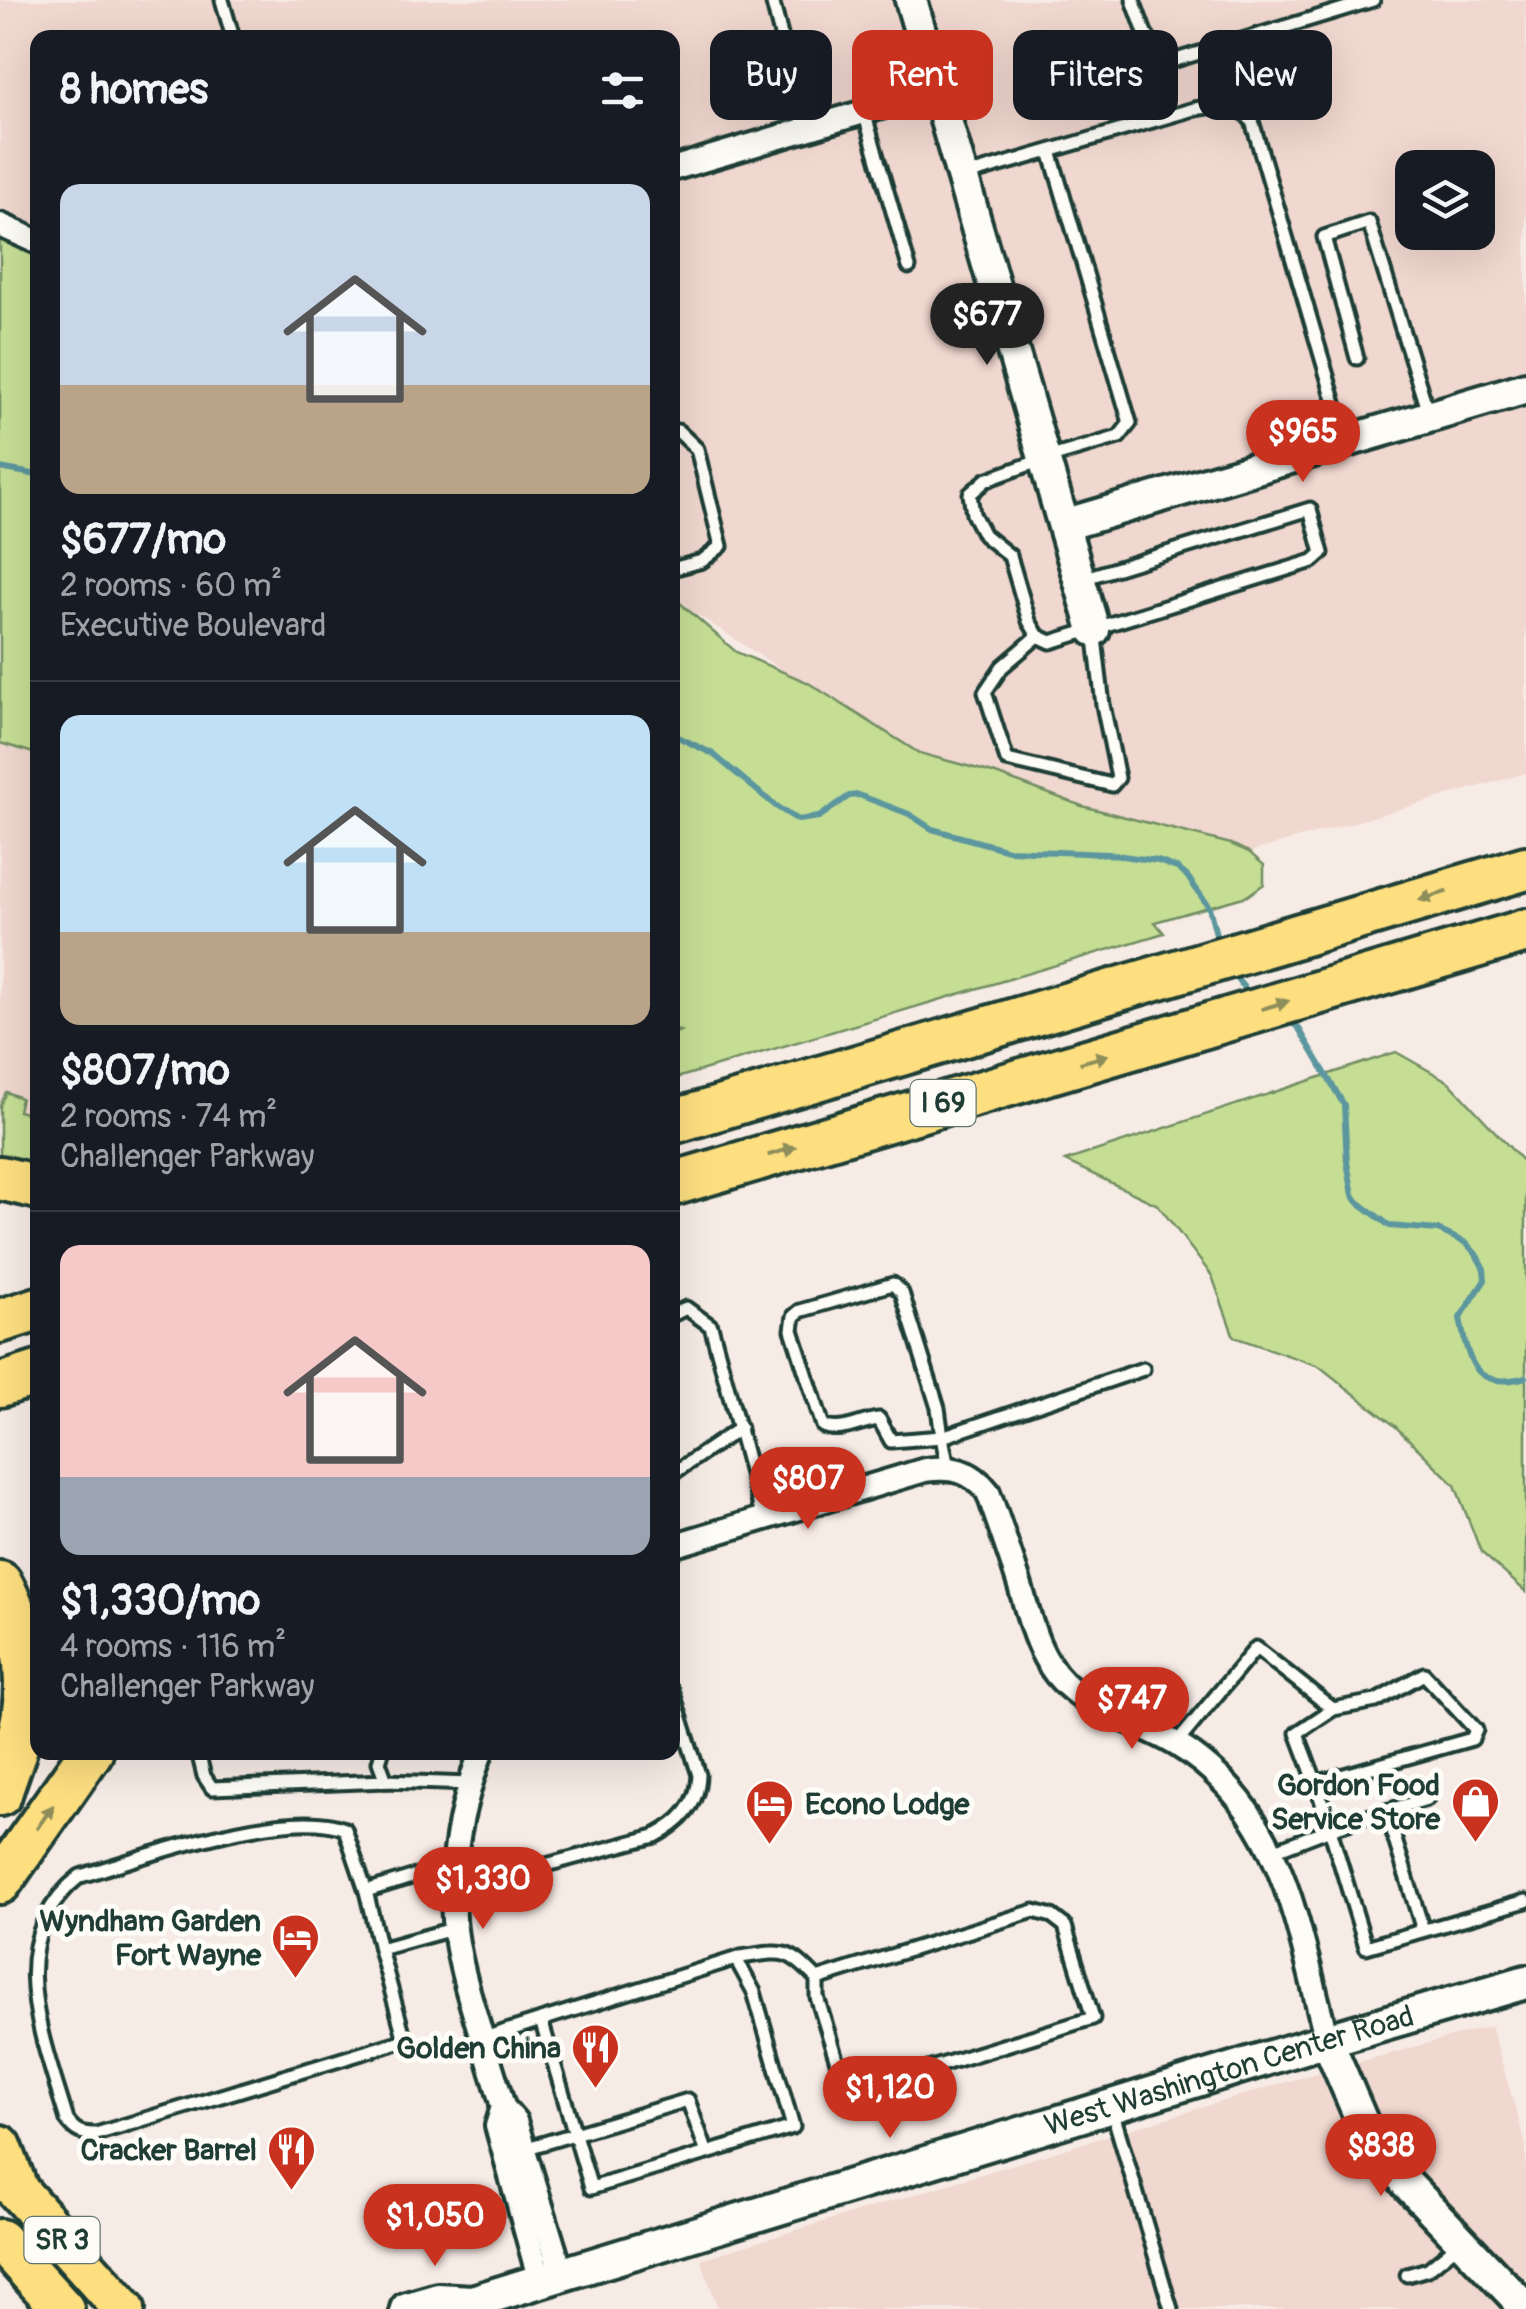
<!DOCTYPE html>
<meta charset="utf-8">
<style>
body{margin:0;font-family:Pangolin,sans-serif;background:#242831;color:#f1f3f6;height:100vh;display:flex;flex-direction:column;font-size:38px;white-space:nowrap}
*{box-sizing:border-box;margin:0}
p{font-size:32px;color:#9ea1a6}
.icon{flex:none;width:55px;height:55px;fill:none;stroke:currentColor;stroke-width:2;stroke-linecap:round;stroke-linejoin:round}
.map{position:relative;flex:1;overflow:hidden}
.drawer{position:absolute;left:30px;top:30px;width:650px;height:1730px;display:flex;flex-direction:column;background:#171b24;border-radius:20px;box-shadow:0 10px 40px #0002}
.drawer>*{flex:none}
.banner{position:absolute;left:710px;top:30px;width:665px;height:90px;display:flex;gap:20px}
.tools{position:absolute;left:1395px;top:150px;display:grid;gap:20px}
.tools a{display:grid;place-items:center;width:100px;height:100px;border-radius:20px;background:#171b24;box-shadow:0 10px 40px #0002;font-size:50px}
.price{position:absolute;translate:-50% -85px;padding:0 22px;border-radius:35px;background:#c8321e;color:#fff;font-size:32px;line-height:65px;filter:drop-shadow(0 2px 5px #0008)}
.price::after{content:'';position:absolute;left:50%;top:60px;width:30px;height:22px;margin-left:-15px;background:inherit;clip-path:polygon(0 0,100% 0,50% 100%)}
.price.selected{background:#222;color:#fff}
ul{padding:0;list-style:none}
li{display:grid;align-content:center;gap:20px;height:530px;padding:0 30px}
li+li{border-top:2px solid #363941}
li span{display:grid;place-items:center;height:310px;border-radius:20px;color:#555}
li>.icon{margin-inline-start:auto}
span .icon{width:180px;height:180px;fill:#fffc;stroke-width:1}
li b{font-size:42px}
h2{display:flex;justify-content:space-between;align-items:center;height:120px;padding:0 30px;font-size:42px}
.tag{padding:0 35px;border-radius:20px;background:#171b24;box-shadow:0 10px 40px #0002;font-size:35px;line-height:90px}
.tag.selected{background:#c8321e;color:#fff}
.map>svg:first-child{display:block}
.built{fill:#f0d7cf;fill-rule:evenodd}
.green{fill:#c6de94;stroke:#728e64;stroke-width:2.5}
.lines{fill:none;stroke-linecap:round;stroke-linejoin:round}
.stream{stroke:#5c969e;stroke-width:6}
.service-casing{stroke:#1f3d34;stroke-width:19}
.minor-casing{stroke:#1f3d34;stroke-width:30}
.tertiary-casing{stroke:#1f3d34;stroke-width:38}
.secondary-casing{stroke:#1f3d34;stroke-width:40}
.trunk-casing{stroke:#1f3d34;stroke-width:48}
.motorway-casing{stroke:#1f3d34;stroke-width:50}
.service{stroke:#fdfcf7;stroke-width:11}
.minor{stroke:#fdfcf7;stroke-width:22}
.tertiary{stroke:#fdfcf7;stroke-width:30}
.secondary{stroke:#fdfcf7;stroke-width:32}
.trunk{stroke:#fedf80;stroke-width:40}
.motorway{stroke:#fedf80;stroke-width:42}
.oneway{fill:#8e8e5a}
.labels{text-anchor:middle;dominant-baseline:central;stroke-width:10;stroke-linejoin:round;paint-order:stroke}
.shield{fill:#fdfcf7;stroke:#62766e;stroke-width:2.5}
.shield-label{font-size:28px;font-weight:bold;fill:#1f3d34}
.poi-label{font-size:30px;font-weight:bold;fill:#1f3d34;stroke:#fdfcf7;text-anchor:end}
.street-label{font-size:30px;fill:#1f3d34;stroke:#fdfcf7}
</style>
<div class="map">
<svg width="1526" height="2309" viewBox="0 0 1526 2309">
<rect width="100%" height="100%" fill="#f7ebe5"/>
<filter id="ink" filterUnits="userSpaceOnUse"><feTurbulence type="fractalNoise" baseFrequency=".01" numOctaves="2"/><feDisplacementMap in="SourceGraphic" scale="20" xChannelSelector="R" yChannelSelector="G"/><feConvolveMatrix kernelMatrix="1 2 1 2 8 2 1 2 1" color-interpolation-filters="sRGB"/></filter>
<g filter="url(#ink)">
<g class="built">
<path d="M0,0H1526V773L1208,864L938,772L695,613L673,606L672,38H38L37,236L0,222ZM1412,168H1478V232H1412Z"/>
<path d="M0,247L38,262L37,1146L0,1137Z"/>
<path d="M1491,2026L1526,2145V2309H718L701,2259L1293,2080Z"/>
</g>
<g class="green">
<path d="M0,238L37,253V754L0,743Z"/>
<path d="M672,596L736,652L807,682L919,753L993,773L1082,806L1231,844L1249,852L1264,865V884L1247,896L1155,922L1164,933L673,1079V1034L680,1031L672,1028Z"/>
<path d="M1396,1052L1449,1082L1526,1165V1592L1481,1552L1455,1485L1395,1426L1319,1366L1234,1337L1212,1276L1158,1205L1065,1161Z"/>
<path d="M6,1092L21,1098L18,1111L37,1116V1171L0,1161V1106Z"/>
</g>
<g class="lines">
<g class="stream">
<path d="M0,468L38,475"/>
<path d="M672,734L713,754L777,807L798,820L819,817L849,796L859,795L909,814L932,829L1008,850L1108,854L1158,861L1177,868L1187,876L1209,907L1219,946"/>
<path d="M1230,971L1251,996"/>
<path d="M1285,1019L1298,1027L1344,1105L1347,1162L1353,1195L1358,1202L1390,1226L1438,1230L1466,1243L1476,1254L1484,1269L1485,1280L1460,1318C1468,1359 1473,1392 1526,1377"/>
</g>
<defs>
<g id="service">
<path d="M222,0L233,38"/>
<path d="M772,0L805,129"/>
<path d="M1133,0L1145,33L1166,63L1373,0"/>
<path d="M864,112L909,267"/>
<path d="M1050,151L1130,423L1119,437L1044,459L986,480L970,494L973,514L984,535L1010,556L1029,621L1038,636L1051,642L1313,561L1322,553L1310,509L1082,579"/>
<path d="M963,176L1194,109L1235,103L1252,121L1345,437"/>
<path d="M1357,358L1324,237L1369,222L1428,413"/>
<path d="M672,432L678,431L697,449L721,546L702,561L672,569"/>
<path d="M1038,636L1002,667L985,692L1007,760L1112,785L1118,778L1103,705L1094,630"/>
<path d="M893,1284L902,1293L938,1408L942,1437L891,1441L879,1419C860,1421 841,1434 823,1426L792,1330L794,1316L800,1311Z"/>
<path d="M672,1315L686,1308L711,1326L763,1518"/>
<path d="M948,1468L942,1437L1143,1369"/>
<path d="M672,1474L740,1428"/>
<path d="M1176,1744L1256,1648L1333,1709"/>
<path d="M198,1752L204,1776L212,1788L386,1781L470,1784"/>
<path d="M382,1752L379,1762L386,1781"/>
<path d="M1316,1783L1297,1733L1333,1709L1376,1701L1424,1674L1476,1730L1472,1739L1316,1783L1330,1829L1386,1811L1423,1930"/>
<path d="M1386,1811L1427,1799"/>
<path d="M1273,1851L1330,1829L1366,1947L1526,1901"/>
<path d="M454,1872L415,1876L366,1891L345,1829C287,1805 142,1858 80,1876C0,1939 42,2036 67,2120C75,2132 82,2134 96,2134L405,2040L380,1949L456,1928"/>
<path d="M454,1885L482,1882L655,1836C680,1823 698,1806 699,1775L672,1690"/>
<path d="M366,1891L380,1949"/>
<path d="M541,2020L591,2188L793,2127L754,1992L736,1959"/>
<path d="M484,2038L741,1957C783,1951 787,1947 817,1979V1997L847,2094L1093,2018L1065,1926L1052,1916L1034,1911L817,1979"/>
<path d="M1112,2110L1171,2309"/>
<path d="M524,2149L688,2100L707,2153"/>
<path d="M1407,2275L1428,2269L1461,2242"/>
</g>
<g id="minor">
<path d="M672,169L938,90"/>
<path d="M0,225L38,242"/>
<path d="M672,1546L925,1470C951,1466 971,1470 988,1492C999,1523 1010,1554 1020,1586C1028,1612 1034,1641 1049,1664C1077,1710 1134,1718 1176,1744C1285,1810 1297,1928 1327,2040"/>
<path d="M481,1752C461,1807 450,1860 454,1919C458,1975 488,2051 503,2107L515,2121L562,2275"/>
<path d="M503,2107L497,2126L540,2281"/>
</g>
<g id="tertiary">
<path d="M911,0L1094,630"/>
<path d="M1064,525L1526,388"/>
<path d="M1327,2040L1366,2131L1407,2184L1515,2297L1521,2309"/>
</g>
<g id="secondary">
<path id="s1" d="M407,2309L438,2300L472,2302L1327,2040L1526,1982"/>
</g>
<g id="trunk">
<path d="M0,2171L124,2309"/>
<path d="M0,2240L63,2309"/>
</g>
<g id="motorway">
<path d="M672,1122L1526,868"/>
<path d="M0,1178L38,1187"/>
<path d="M672,1184L1526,931"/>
<path d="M0,1321L38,1309"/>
<path d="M0,1385L38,1373"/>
<path d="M0,1583C22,1620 30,1669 24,1712C21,1739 8,1768 0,1794"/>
<path d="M0,1882L91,1752"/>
<path d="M0,2147L15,2186"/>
</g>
</defs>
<use href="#service" class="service-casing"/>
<use href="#minor" class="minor-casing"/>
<use href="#tertiary" class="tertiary-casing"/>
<use href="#secondary" class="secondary-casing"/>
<use href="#trunk" class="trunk-casing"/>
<use href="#motorway" class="motorway-casing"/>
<use href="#service" class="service"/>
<use href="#minor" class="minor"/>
<use href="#tertiary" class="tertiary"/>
<use href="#secondary" class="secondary"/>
<use href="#trunk" class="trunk"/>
<use href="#motorway" class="motorway"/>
</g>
<defs><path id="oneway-solid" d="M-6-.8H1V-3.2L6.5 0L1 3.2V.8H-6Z" transform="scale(2.5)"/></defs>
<g class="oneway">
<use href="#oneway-solid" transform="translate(1433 896) rotate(163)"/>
<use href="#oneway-solid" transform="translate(1275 1005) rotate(-17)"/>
<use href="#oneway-solid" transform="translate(1094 1059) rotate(-16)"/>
<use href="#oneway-solid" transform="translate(782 1151) rotate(-17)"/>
<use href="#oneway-solid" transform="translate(45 1817) rotate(-55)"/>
</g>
</g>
<defs>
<symbol id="shop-pin" viewBox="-11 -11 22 30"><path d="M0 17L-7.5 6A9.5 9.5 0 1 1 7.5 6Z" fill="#c8321e" stroke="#fdfcf7"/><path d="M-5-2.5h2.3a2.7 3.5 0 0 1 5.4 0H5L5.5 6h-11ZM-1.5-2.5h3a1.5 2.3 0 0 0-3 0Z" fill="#fff"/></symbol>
<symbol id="hotel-pin" viewBox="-11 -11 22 30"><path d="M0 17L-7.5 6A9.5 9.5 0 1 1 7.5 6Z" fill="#c8321e" stroke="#fdfcf7"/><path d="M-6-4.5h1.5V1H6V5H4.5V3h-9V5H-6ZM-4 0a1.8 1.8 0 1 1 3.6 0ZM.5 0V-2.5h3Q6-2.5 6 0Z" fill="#fff"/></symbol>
<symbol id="restaurant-pin" viewBox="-11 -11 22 30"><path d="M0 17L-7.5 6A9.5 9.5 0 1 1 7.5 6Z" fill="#c8321e" stroke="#fdfcf7"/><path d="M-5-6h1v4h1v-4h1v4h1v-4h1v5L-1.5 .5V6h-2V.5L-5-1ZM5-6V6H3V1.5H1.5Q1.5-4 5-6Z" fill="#fff"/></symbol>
</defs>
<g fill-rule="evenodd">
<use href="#shop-pin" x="1448" y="1774" width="55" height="75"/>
<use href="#hotel-pin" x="742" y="1776" width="55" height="75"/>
<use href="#hotel-pin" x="268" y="1910" width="55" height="75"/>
<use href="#restaurant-pin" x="568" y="2020" width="55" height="75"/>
<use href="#restaurant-pin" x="264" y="2122" width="55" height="75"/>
</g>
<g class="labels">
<g class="shield">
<rect x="910.5" y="1080" width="65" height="46" rx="8"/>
<rect x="24.5" y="2217" width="75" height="46" rx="8"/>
</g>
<g class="shield-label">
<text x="943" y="1103">I 69</text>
<text x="62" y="2240">SR 3</text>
</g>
<g class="poi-label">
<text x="1440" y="1785">Gordon Food<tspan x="1440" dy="34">Service Store</tspan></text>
<text x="805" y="1804" text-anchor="start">Econo Lodge</text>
<text x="261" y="1921">Wyndham Garden<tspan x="261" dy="34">Fort Wayne</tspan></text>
<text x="561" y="2048">Golden China</text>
<text x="257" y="2150">Cracker Barrel</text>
</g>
<g class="street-label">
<text stroke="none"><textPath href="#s1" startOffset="858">West Washington Center Road</textPath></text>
</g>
</g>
</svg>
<div class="tools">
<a><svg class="icon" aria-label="layers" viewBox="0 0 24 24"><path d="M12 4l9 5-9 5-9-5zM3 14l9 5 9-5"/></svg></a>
</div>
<b class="price selected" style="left:987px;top:368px">$677</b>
<b class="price" style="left:1303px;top:485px">$965</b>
<b class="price" style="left:808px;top:1532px">$807</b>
<b class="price" style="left:1132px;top:1752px">$747</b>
<b class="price" style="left:483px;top:1932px">$1,330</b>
<b class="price" style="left:890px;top:2141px">$1,120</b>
<b class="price" style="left:1381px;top:2199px">$838</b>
<b class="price" style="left:435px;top:2269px">$1,050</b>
<div class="banner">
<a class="tag">Buy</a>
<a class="tag selected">Rent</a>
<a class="tag">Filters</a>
<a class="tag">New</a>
</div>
<section class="drawer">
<h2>8 homes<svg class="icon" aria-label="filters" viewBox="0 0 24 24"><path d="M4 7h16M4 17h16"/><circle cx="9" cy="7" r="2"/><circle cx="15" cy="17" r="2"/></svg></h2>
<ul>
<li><span style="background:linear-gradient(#c9d6e8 65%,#b9a48a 0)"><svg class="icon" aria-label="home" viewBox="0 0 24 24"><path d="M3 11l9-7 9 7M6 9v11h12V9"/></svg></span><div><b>$677/mo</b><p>2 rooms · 60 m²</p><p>Executive Boulevard</p></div></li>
<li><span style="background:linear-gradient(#bfe0f5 70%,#b9a48a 0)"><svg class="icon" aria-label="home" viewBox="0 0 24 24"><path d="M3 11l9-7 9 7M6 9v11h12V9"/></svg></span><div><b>$807/mo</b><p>2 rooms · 74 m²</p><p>Challenger Parkway</p></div></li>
<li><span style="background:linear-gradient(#f6c9c9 75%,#9aa5b1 0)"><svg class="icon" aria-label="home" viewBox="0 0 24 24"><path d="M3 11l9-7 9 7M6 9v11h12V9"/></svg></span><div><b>$1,330/mo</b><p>4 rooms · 116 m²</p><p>Challenger Parkway</p></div></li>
</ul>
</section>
</div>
